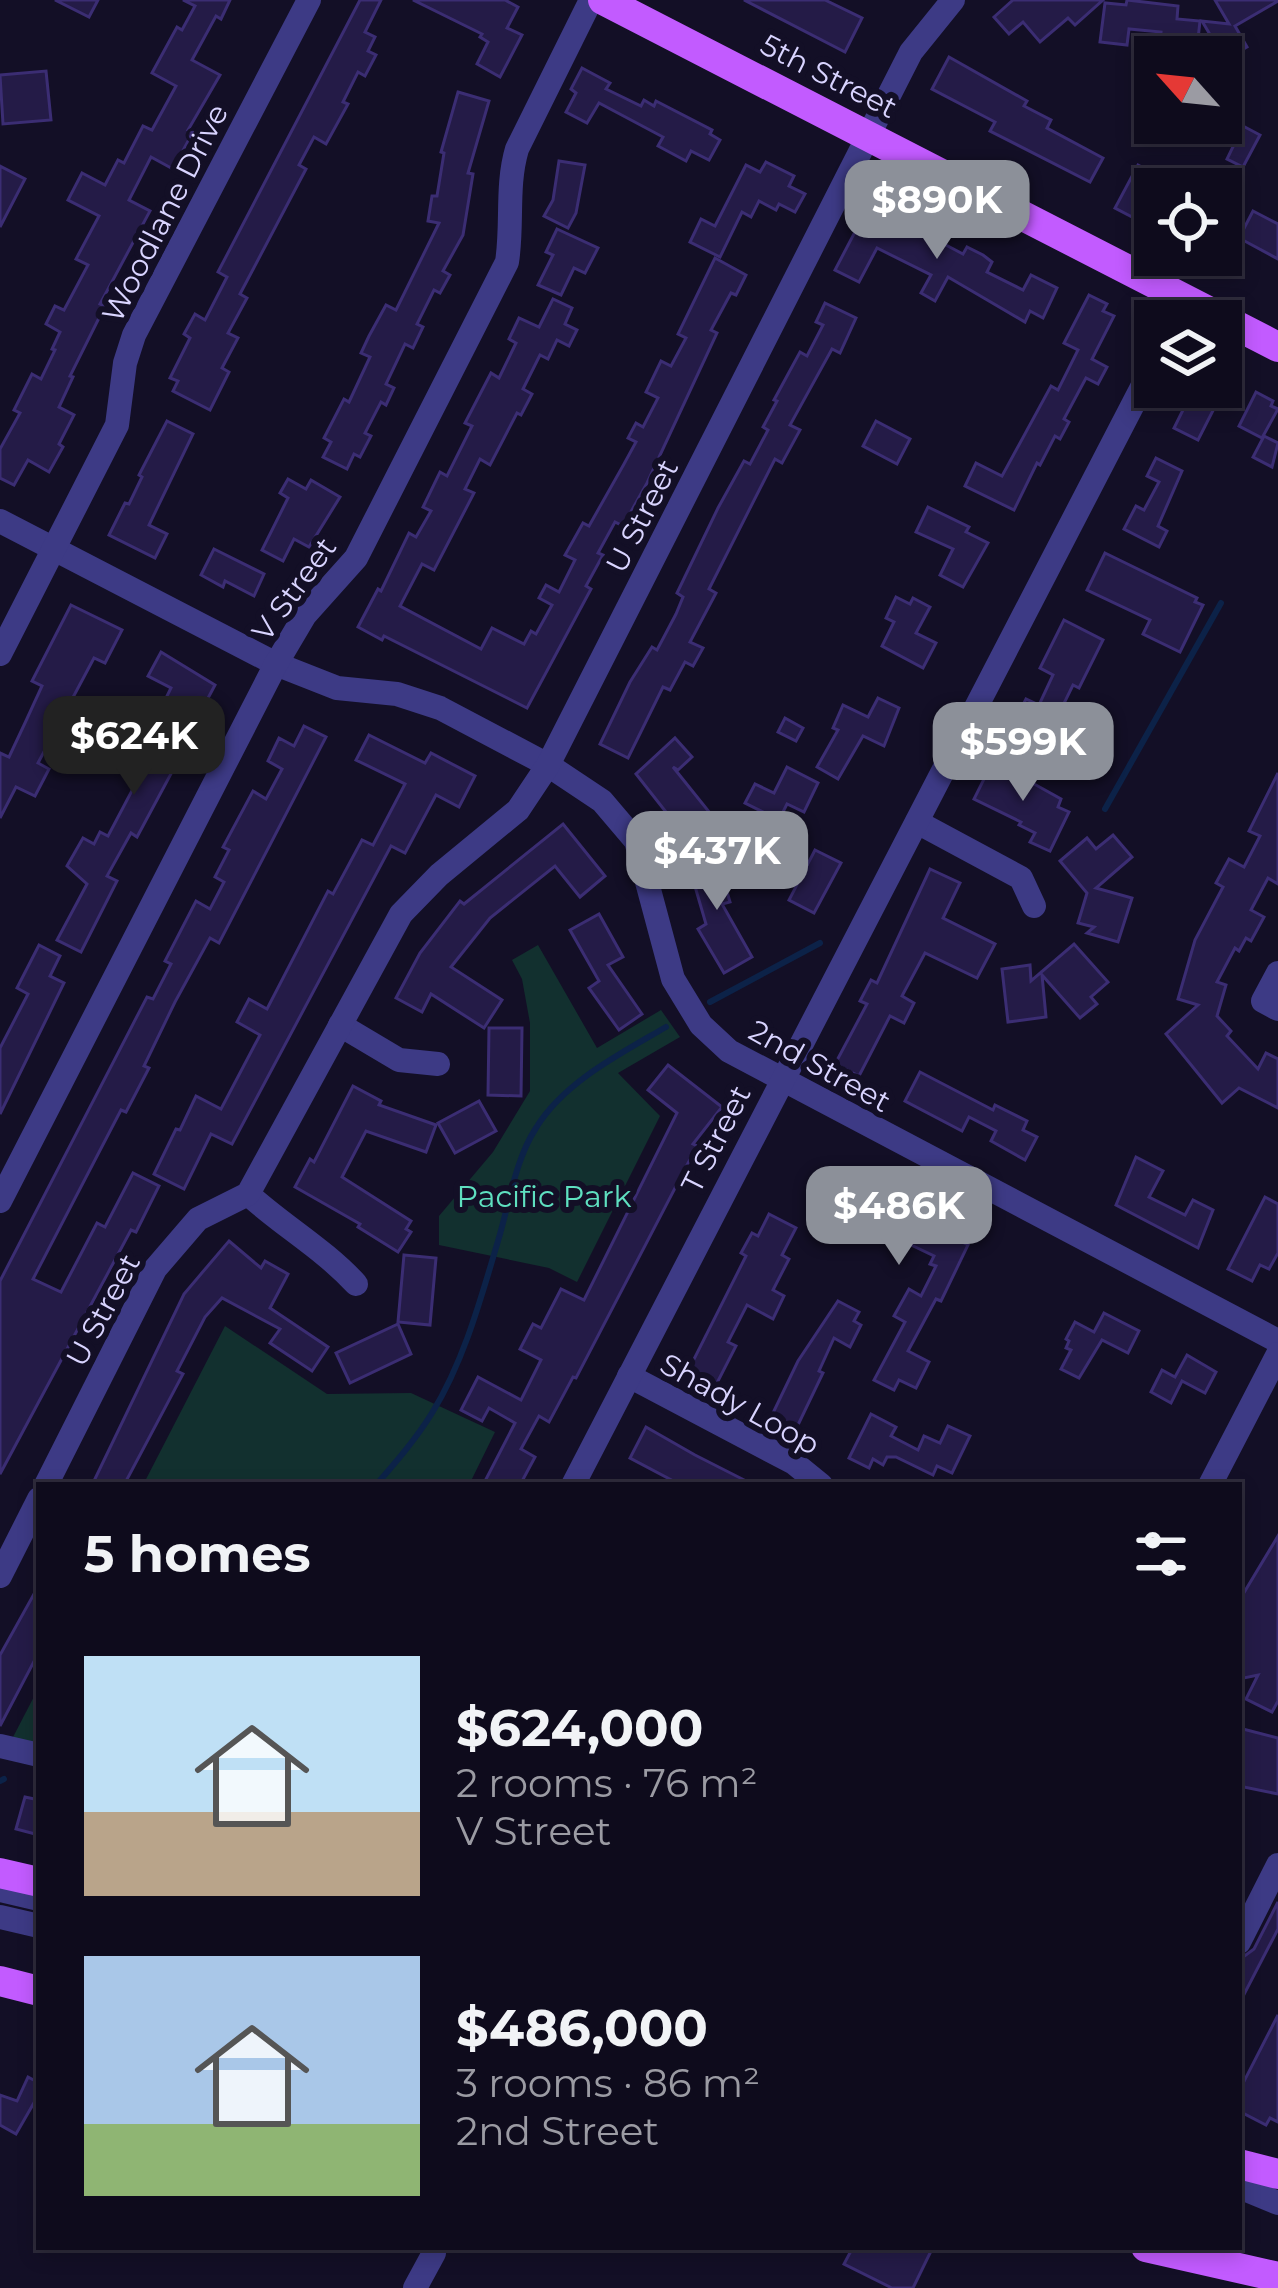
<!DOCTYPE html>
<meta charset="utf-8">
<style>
body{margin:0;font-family:Montserrat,sans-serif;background:#1c1929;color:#f1f3f6;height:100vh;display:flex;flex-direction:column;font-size:45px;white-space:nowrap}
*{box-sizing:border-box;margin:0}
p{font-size:39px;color:#9b9ba3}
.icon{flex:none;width:66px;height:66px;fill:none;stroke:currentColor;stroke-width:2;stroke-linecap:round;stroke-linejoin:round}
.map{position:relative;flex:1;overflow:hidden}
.sheet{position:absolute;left:36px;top:1482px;width:1206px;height:768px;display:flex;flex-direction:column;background:#0e0b1c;border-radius:0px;box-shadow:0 6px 18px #0003,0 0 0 3px #2e2b3b}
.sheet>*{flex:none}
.needle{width:78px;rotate:297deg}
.tools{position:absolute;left:1134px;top:36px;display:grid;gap:24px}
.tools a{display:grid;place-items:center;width:108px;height:108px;border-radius:0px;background:#0e0b1c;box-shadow:0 6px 18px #0003,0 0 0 3px #2e2b3b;font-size:60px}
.price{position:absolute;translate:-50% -102px;padding:0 27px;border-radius:24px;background:#8c9099;color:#fff;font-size:39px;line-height:78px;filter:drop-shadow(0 3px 6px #0008)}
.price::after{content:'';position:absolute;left:50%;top:72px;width:36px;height:27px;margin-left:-18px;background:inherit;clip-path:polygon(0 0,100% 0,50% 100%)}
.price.active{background:#222;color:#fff}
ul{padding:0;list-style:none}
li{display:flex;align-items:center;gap:36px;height:300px;padding:0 48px}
li span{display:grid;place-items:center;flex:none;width:336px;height:240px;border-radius:0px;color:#555}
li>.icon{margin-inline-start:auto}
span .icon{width:144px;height:144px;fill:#fffc;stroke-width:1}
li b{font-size:51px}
h2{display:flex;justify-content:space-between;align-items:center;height:144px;padding:0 48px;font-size:51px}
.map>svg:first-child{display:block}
.green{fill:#12302f}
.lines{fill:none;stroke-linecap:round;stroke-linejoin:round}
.stream{stroke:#0c2248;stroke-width:6}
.building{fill:#241b47;stroke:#3b2d73;stroke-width:3}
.minor{stroke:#3d3a85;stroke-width:24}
.major{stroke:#c25bff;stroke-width:30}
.labels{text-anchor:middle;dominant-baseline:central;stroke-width:12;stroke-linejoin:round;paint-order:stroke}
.street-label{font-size:30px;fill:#d9d4ff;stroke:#130f26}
.park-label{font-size:30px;fill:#5fe0c0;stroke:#130f26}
</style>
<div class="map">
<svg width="1278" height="2288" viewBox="0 0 1278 2288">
<rect width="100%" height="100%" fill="#130f26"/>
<g class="green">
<path d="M538,945L597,1048L661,1010L680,1037L618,1073L660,1116L577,1282L549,1268L439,1245V1216L493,1152L530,1091V1023L522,979L512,960Z"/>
<path d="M225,1326L327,1394L411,1393L495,1432L469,1485H143Z"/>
<path d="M39,1687V1746L11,1741Z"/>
</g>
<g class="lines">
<g class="stream">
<path d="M1105,809L1221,603"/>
<path d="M710,1002L820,943"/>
<path d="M376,1485C396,1462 416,1439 432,1413C464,1361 481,1298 498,1241C509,1205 515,1160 536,1128C564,1082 620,1054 666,1027"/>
<path d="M0,1781L4,1779"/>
</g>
</g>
<g class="building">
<path d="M55,0H98L89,17Z"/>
<path d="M183,0H230L221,19L216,16L192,60L220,75L188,130L193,132L173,169L151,157L129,200L150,211L100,304L105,306L70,376L73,377L59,407L74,415L59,444L63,447L49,472L28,460L14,485L0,478V449L20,413L14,410L32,374L41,379L55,350L52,349L60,332L46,324L55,306L64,310L88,265L76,259L99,216L68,200L82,173L105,185L118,160L124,163L143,126L152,130L176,86L152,73L177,27L182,30L195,6Z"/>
<path d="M360,0H381L365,32L375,37L368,51L376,55L365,76L358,72L343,102L348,104L326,144L314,137L299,165L306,169L240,294L247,298L228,333L238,338L222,368L229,372L210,410L173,391L178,381L170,378L190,338L184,334L195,314L205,320L227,277L218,272Z"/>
<path d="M413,0H505L518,7L507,28L522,35L500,77L477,64L488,42L480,37L482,34Z"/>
<path d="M744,0H825L862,18L845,52Z"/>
<path d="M1013,0H1103L1075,25L1068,18L1040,42L1023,22L1009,34L994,17Z"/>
<path d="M1127,0L1178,6L1177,19L1200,21L1196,57L1159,54L1161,32L1129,29L1127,45L1100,42L1105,3L1126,5Z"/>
<path d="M1215,0H1278V1L1235,26L1247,47L1225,60L1202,21L1229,24Z"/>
<path d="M949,57L1027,101L1024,106L1051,120L1047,128L1103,158L1090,182L990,131L995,122L932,89Z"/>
<path d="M582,68L610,83L606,89L641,106L644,100L654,106L656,101L712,130L710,134L720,140L709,160L691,151L686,161L658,146L663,137L599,103L587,123L566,112L576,93L571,89Z"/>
<path d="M46,71L51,120L3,124L0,75Z"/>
<path d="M458,92L489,101L468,173L473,174L463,235L443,271L450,275L440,293L434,290L417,324L423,327L413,348L405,344L386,384L394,388L386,405L381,402L365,433L371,436L360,457L354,454L347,469L323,457L331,442L324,438L344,399L349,402L370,357L361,353L369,336L386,305L396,310L439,223L428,221L432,196H437L444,153L441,152Z"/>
<path d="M1243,126L1260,135L1243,167L1227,159Z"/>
<path d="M559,161L585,165L576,213L568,228L544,216L553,200Z"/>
<path d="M766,162L794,176L789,186L805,194L795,212L779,204L776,210L759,201L751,217L742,212L720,257L690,242L701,219L715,226L746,165L760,172Z"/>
<path d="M1138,165L1183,189H1152L1136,219L1115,208Z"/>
<path d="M0,166L25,179L0,227Z"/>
<path d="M877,190L901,202L893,217L963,254L967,247L983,255L992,262L987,272L1023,290L1031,275L1057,288L1043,318L1030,311L1025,322L948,277L935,301L921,293L931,275L877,248L859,282L835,270Z"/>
<path d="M1253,211L1278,224V259L1239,238Z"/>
<path d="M557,229L598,248L585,273L574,268L561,295L538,285L553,255L546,252Z"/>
<path d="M715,258L746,275L736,295L731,293L711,330L717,333L647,483L623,526L615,522L598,553L603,555L586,586L591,589L527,708L384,636L382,640L358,627L378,589L381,591L409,533L416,537L431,511L423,507L440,472L447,476L472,426L465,423L491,373L499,378L516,343L509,339L519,318L539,327L553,299L572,308L565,324L577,330L569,346L557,340L548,359L540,355L523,389L532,394L521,415L517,413L490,465L480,459L465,489L474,493L434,570L422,564L400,606L481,649L492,628L524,644L531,631L536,634L552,605L539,598L546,585L559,592L575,560L565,555L583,523L589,526L624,464L636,442L628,438L636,423L643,427L658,398L646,392L661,361L671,366L686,338L678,334Z"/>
<path d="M1089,295L1107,304L1103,311L1114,316L1092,359L1107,367L1098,384L1086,378L1064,419L1069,422L1060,439L1055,436L1040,465L1037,463L1014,510L965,486L976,463L1002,476L1051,386L1058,390L1078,350L1064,343Z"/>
<path d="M825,303L856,318L840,353L832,349L790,425L800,430L782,463L775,459L709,589L716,593L690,642L703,648L693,666L685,662L670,690L663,687L628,758L600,744L630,682L652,647L657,650L676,614L683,597L677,593L718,508L744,461L750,464L768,430L763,427L777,401L774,400L800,352L807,356L823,325L816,322Z"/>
<path d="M1189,387H1225L1198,440L1174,428L1183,410L1178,407Z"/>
<path d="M1256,392L1273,401L1271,406L1278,409L1262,438L1239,426Z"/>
<path d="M167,421L193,434L149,525L167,534L155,558L109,535L125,503L129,504L142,477L139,475Z"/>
<path d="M876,421L910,439L897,464L863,446Z"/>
<path d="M1264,436L1278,443L1272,467L1253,457Z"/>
<path d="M1156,458L1182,471L1158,526L1167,531L1159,547L1124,529L1136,506L1144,510L1159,482L1147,476Z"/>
<path d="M288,479L306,489L311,480L340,497L309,547L294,539L283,561L262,550L288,498L280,493Z"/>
<path d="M928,507L969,527L966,532L988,543L963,587L940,575L953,549L916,532Z"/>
<path d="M214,549L264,574L254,596L225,581L223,587L201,575Z"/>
<path d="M1105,553L1197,598L1195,602L1203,605L1180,652L1143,634L1150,620L1087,590Z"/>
<path d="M896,597L910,604L913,598L930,607L916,633L936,643L923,668L882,646L894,622L886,618Z"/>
<path d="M71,605L122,630L105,663L94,658L38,763L49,769L35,796L16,787L0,818V753L9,757L25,723L42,686L32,681Z"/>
<path d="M1064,620L1103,640L1079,688L1073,685L1047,738L1014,722L1026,699L1039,705L1053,675L1040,668Z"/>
<path d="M161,652L215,685L198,717L184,710L165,750L180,757L137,837L131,833L107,876L117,881L81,952L57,940L87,884L67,866L83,838L94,844L100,832L108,836L144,768L134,763L171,688L148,676Z"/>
<path d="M878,698L899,708L884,746L863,736L838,779L817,767L838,730L833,728L843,705L868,717Z"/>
<path d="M785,718L803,728L796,741L778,732Z"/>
<path d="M304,726L326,737L219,943L210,938L175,1002L144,1066L149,1068L126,1112L121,1110L33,1279L61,1292L97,1223L105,1227L133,1173L159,1186L136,1232L131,1230L0,1474V1281L147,997L153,999L171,964L165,961L196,901L210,909L224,882L215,877L229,850L223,847L253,791L266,799L282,769L268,761L279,738L294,746Z"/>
<path d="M369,735L425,763L431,753L475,776L459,807L436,795L405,853L391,846L232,1144L211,1134L184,1189L154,1174L176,1129L180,1130L196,1096L221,1109L260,1035L237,1022L249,999L267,1009L328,891L333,894L362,840L373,845L405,784L356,760Z"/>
<path d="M675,738L692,757L678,770L673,767L714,818L688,840L636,774Z"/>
<path d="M993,761L1061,799L1058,807L1069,812L1050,851L1030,842L1035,833L1019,825L1021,822L974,799Z"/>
<path d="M787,767L818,783L804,812L787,804L779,820L745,803L755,784L774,793Z"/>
<path d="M1278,773V884L1268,878L1251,910L1264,917L1251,941L1246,938L1239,951L1235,948L1217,982L1226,985L1217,1016L1231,1031L1227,1036L1258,1069L1266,1053L1278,1059V1108L1239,1088L1222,1103L1166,1034L1198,1005L1178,999L1195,940L1223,887L1216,883L1229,859L1244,867L1260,836L1249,831Z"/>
<path d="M563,824L605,876L580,897L555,866L490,918L451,967L502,1000L484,1028L431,994L422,1012L396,998L420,953L460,901L464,904Z"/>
<path d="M1113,835L1132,857L1096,888L1132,898L1118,942L1087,933L1094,927L1078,923L1087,893L1060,861L1087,838L1096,849Z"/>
<path d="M815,850L841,863L814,913L789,900Z"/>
<path d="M715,851L730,902L722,904L752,957L724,973L698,929L706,924L687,859Z"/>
<path d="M930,869L960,883L943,918L995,944L977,978L925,953L902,996L914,1003L904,1023L890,1016L859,1076L835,1064L867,1004L860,1001L871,980L877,983Z"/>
<path d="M599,914L623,957L608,965L642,1014L619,1030L589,988L599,981L570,930Z"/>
<path d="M1074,944L1108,982L1091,997L1097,1004L1080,1018L1042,975L1046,1017L1008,1022L1002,969L1030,965L1031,981Z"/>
<path d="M39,945L60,956L50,976L64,983L0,1114V1048L28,994L17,988Z"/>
<path d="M489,1028H522L521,1096L488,1095Z"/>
<path d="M668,1065L722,1107L693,1144L697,1146L576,1378L573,1377L549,1422L539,1416L521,1449L535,1457L520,1485H483L515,1423L489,1408L482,1421L461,1410L478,1377L521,1400L541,1360L520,1349L533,1324L541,1328L561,1289L584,1300L677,1113L648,1090Z"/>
<path d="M920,1072L993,1110L995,1105L1027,1121L1023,1130L1037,1137L1025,1160L991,1141L996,1131L969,1117L962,1131L905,1101Z"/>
<path d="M353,1086L381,1101L379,1105L436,1125L426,1152L366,1131L342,1177L411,1221L406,1229L411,1232L398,1252L358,1227L360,1224L295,1187L310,1159L314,1162Z"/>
<path d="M479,1101L496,1131L455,1153L438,1123Z"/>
<path d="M1136,1157L1163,1171L1149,1197L1185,1215L1193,1200L1213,1210L1198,1248L1116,1205Z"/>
<path d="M840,1174L862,1185L861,1189L968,1245L941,1301L936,1299L908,1351L929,1362L916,1388L899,1380L894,1390L874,1380L905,1322L894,1316L909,1289L921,1296L936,1266L930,1264L934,1256L861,1221L855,1233L819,1214Z"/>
<path d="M1265,1197L1278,1204V1253L1269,1269L1260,1265L1252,1281L1228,1269Z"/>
<path d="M769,1214L796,1228L782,1255L789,1259L773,1290L784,1296L773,1319L747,1305L728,1342L736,1346L717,1383L689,1369L746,1256L741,1253L752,1233L758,1236Z"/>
<path d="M229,1241L261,1268L265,1261L288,1274L270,1308L328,1347L312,1371L270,1343L280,1329L222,1298L205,1317L177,1371L183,1374L124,1485H92L184,1294Z"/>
<path d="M404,1255L436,1258L430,1325L398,1322Z"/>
<path d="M838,1301L859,1312L854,1321L861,1325L850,1347L834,1338L819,1371L823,1373L797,1427L772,1415L798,1361Z"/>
<path d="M1104,1313L1139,1331L1128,1353L1102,1340L1079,1378L1061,1369L1071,1350L1066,1348L1069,1341L1066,1339L1075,1322L1094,1332Z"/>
<path d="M398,1324L411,1354L350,1383L336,1353Z"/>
<path d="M1187,1355L1216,1372L1205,1393L1182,1381L1171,1403L1151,1392L1162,1370L1175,1377Z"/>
<path d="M871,1414L896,1427L891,1436L918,1450L924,1436L940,1443L948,1426L970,1436L952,1473L937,1466L933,1475L896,1457H887L883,1465L873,1459L869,1468L849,1458Z"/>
<path d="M646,1427L695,1455L754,1485H681L630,1458Z"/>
<path d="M1278,1536V1701L1272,1712L1246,1699L1258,1675L1239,1679V1601Z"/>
<path d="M39,1585V1652L0,1726V1655Z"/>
<path d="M1239,1728L1278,1738V1794L1239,1786Z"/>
<path d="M25,1797L39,1800V1835L16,1829Z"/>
<path d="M1278,1902V1929L1239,2004V1960L1254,1949Z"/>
<path d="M1278,2015V2122L1270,2118L1266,2125L1239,2111V2091Z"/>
<path d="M28,2077L39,2083V2094L16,2134L0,2125V2095L17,2101Z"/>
<path d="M853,2247H933L913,2288H892L844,2264Z"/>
</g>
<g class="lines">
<g class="minor">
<path d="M0,521L276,664L337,688L397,694L440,708L548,765L602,801L636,841L673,979L701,1025L729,1051L1278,1341"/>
<path d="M0,654L117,425L125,363L134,335L309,0"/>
<path d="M917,822L1021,878L1034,906"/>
<path d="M1278,973L1263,1001L1278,1009"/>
<path d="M340,1025L399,1060L438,1064"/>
<path d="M248,1194C283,1226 324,1249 356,1284"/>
<path d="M0,1201L276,664L305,615L356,558L507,262C513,224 506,186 517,149L591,0"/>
<path d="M629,1376L794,1463L821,1485"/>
<path d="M46,1485L155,1269L198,1219L248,1194L401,914L439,875L518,810L548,765L911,52L953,0"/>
<path d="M573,1485C765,1109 963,737 1155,362"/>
<path d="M1210,1485L1278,1354"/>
<path d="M0,1576L39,1499"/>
<path d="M0,1746L39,1755"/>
<path d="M0,1890L39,1899"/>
<path d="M0,1917L39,1926"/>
<path d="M1239,1942L1278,1865"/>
<path d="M1239,2187L1278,2203"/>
<path d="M415,2288L434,2253"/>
</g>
<g class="major">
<path d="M603,0L1278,347"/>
<path d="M0,1873L39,1882"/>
<path d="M0,1981L39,1991"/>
<path d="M1239,2164L1278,2174"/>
<path d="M1146,2247L1278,2277"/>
</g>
</g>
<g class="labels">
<g class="street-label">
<text transform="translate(829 76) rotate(27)">5th Street</text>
<text transform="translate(165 213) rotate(-63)">Woodlane Drive</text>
<text transform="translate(642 516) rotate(-63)">U Street</text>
<text transform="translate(294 589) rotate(-54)">V Street</text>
<text transform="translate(820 1066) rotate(29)">2nd Street</text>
<text transform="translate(716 1139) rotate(-63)">T Street</text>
<text transform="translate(103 1310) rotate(-62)">U Street</text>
<text transform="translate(740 1404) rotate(29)">Shady Loop</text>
</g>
<g class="park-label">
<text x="544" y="1196">Pacific Park</text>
</g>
</g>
</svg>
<div class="tools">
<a><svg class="needle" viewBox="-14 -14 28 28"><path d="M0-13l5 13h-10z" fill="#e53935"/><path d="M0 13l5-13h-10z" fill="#9b9ba3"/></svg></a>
<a><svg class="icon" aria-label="locate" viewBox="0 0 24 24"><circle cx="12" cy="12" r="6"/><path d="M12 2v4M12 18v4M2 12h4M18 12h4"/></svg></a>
<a><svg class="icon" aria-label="layers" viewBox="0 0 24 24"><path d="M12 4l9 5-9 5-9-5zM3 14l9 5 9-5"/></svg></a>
</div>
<b class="price" style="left:937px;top:262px">$890K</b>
<b class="price active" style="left:134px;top:798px">$624K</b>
<b class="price" style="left:1023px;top:804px">$599K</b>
<b class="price" style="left:717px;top:913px">$437K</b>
<b class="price" style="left:899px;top:1268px">$486K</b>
<section class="sheet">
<h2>5 homes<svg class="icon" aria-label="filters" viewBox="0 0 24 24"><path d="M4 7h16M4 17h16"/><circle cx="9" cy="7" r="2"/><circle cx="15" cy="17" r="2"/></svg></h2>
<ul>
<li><span style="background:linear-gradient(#bfe0f5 65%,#b9a48a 0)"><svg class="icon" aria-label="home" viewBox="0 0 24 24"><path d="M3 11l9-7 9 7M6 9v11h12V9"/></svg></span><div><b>$624,000</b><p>2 rooms · 76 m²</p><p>V Street</p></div></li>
<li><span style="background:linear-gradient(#a9c7e8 70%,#8fb573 0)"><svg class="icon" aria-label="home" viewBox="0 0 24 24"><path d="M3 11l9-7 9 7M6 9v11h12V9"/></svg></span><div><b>$486,000</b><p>3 rooms · 86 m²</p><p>2nd Street</p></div></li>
</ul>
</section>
</div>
